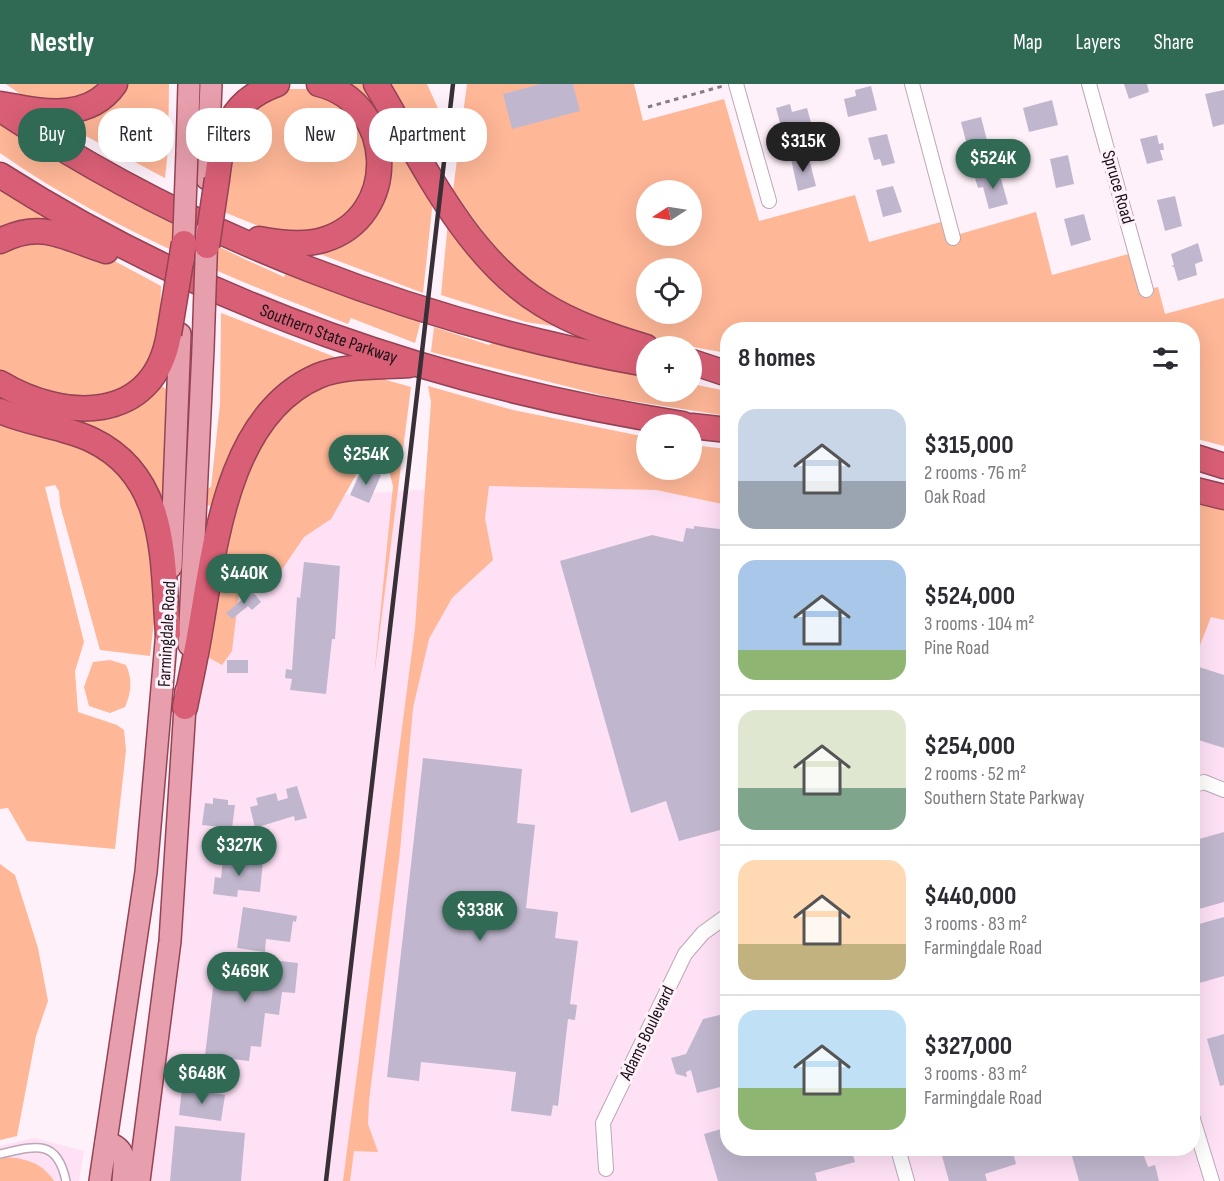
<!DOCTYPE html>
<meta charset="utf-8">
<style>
body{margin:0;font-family:"Sofia Sans Condensed",sans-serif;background:#f2f2f3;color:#2b2b33;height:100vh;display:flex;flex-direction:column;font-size:22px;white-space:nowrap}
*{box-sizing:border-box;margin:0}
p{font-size:20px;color:#7c7c81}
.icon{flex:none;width:33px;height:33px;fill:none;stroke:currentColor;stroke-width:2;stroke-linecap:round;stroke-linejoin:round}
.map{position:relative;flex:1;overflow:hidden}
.details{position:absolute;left:720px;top:238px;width:480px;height:834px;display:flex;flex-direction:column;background:#fff;border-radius:24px;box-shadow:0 6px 24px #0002}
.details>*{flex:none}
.hud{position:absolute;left:18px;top:24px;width:570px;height:54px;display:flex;gap:12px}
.needle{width:39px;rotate:258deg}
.tools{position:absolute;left:636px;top:96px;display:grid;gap:12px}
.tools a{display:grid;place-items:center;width:66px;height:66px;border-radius:50%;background:#fff;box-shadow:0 6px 24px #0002;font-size:30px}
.price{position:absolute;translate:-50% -51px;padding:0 14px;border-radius:21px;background:#306a54;color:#fff;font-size:20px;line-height:39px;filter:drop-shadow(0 2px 3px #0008)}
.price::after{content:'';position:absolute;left:50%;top:36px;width:18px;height:14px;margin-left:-9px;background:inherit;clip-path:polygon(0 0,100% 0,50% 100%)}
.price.on{background:#222;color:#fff}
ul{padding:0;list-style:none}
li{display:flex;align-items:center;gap:18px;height:150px;padding:0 18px}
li+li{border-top:2px solid #e1e1e2}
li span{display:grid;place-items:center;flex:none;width:168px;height:120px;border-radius:18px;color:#555}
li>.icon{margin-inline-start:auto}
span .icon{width:72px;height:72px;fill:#fffc;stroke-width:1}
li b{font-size:26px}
h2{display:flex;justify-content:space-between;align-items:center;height:72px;padding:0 18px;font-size:26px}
.chip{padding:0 21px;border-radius:24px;background:#fff;box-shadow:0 6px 24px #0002;font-size:21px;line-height:54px}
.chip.on{background:#306a54;color:#fff}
header{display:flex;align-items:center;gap:36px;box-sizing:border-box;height:84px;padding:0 30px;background:#306a54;color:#fff}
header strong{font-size:28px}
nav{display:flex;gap:33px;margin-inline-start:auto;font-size:21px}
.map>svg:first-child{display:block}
.built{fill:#ffe1f6}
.green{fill:#feb797;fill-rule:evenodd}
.building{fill:#c0b7ce}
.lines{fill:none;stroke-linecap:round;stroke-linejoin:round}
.lane-casing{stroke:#bca7b6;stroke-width:10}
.street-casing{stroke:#bca7b6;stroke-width:16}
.primary-casing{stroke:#954354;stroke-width:24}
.highway-casing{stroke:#954354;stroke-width:27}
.path{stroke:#877d84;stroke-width:3;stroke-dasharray:4.5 4.5;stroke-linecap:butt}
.lane{stroke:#fff;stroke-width:7}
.street{stroke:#fff;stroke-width:14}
.primary{stroke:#e89fad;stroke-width:21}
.highway{stroke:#d95f76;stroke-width:24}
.rail{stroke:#383036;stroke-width:4.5}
.primary-bridge-casing{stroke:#954354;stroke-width:24;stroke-linecap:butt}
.highway-bridge-casing{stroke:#954354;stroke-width:27;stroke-linecap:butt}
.primary-bridge{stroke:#e89fad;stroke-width:21}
.highway-bridge{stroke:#d95f76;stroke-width:24}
.labels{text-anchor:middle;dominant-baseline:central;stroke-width:6;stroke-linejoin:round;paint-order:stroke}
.street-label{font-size:18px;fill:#171015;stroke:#fff1fa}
</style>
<header>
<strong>Nestly</strong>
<nav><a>Map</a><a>Layers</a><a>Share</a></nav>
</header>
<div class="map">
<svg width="1224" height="1097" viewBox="0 0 1224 1097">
<rect width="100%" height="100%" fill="#fff1fa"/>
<g class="built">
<path d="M489,401L656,406L727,421L728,1065H1192L1193,579L1211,532L1224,536V1097H127L198,565L253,417Z"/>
<path d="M35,1054L84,1067L79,1097H0V1062Z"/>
</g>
<g class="green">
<path d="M6,0H106L76,18L30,17Z"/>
<path d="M127,0H169L168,66L165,94L61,39L101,24Z"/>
<path d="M346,0H370L434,106L423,209L312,167L372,134L378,33L363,11Z"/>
<path d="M387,0H427L441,31L435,78Z"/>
<path d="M467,0H634L643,37L724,15L759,137L855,111L869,158L948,136L953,152L1036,128L1052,191L1132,169L1144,206L1158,203L1165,230L1224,214V362L1193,354L1192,246H728L727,269C668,260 567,233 522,191C495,166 474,136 453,106ZM646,106H692V152H646ZM646,184H692V230H646Z"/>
<path d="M285,5H313L358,29L376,77L351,136L302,153L266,145L224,128L225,89L244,30Z"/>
<path d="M0,39C89,100 186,149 284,193L287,187L421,236L415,259L351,234L348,240C228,193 107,144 0,69Z"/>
<path d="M0,103L49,134L47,140L0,148Z"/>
<path d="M449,127L566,244L526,238L441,211Z"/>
<path d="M11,158H79L161,202L160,252L144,290L116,312L84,316L44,311L0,287V166Z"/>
<path d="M221,229L335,273V278L289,299L213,422L204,421L205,406L211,403L220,320Z"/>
<path d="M434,243L489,261L495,257L646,291V308H692V300L727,307V332L613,314L431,268Z"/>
<path d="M378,289L386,296L411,303L374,593L393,402L387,380L380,375L361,382L331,435L304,453L281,487L264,498L239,508L232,567L222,581L206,572L217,478L252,373L279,328L311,305Z"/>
<path d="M159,300L170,308L166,436L154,405L0,315V304L48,325Z"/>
<path d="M428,302L513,326L646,353V386H692V361L727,365V421L656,406L489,402L485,434L493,476L452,514L429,555L413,624L400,767L369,1017L368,1040L378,1068L354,1067L350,1097H343L415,544L431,318Z"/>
<path d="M0,332L108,369L150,429L156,520L150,572L100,566L60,421L59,407L55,401L45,403L84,558L75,587L78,628L117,641L124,646L126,666L115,765L27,757L8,724L0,725Z"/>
<path d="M1192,415L1224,423V536L1211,533L1193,579Z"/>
<path d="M110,576L126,581C133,596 131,609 125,623L110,629L89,622L84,603L93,578Z"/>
<path d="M0,780L15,791L38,864L48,917L36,952L17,1052L0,1056Z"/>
<path d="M6,1073C27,1075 41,1078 54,1097H0V1074Z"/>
</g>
<g class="building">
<path d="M541,0H573L580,27L512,45L503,10Z"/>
<path d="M1124,0H1147L1149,8L1129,15Z"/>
<path d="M871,2L877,26L848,33L844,15L856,12L855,6Z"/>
<path d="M1224,6V40L1213,43L1205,10Z"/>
<path d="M1052,16L1058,41L1029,48L1023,24Z"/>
<path d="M790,20L792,28L807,24L812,42L783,50L776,24Z"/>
<path d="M981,33L992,76L972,81L961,38Z"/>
<path d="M887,50L895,79L882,82L880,75L874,76L868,54Z"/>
<path d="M1157,51L1159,60L1163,59L1164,66H1160L1163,76L1147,80L1140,55Z"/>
<path d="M808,71L816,102L798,107L791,75Z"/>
<path d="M1068,71L1074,100L1056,104L1050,75Z"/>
<path d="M999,88L1008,120L989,125L983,103L978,104L975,94Z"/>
<path d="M893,102L902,128L883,133L876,106Z"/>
<path d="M1175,112L1182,142L1165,147L1157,116Z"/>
<path d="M1084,130L1091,156L1071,162L1064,135Z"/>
<path d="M1198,159L1203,177L1195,180L1197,191L1178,197L1174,183L1171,182L1174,181L1171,170Z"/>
<path d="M361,386L368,390L370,386L381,391L369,419L350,411Z"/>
<path d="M694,442L728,446L727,775L720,746L679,757L666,717L631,729L560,477L652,451L683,458L686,444L694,445Z"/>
<path d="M304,478L340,482L335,555H332L326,610L290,606L292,595L285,594L286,585L292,586L297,513L300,514Z"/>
<path d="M252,507L261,518L252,526L248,522L232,535L226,529Z"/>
<rect x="227" y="576" width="21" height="13"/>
<path d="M1199,583L1224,591V664L1192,654V603Z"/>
<path d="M423,674L522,685L517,739L535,741L526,824L558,828L555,854L578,857L570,920L577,921L575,936L568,935L558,1022L553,1021L551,1032L511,1027L516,988L421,978L419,997L387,993Z"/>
<path d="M297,702L307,734L295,737L294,732L255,744L250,723L258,721L256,714L276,709L278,717L288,714L286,705Z"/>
<path d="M213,714L228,716V721H235L231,752L219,751L220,743L202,741L205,719L213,720Z"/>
<path d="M1224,748V818L1192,827V757Z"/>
<path d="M223,775L263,777L260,808L238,806L237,813L213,810L215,793L221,794Z"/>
<path d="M243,823L297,832L296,838L293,837L290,858L266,855L265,868L237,864Z"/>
<path d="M1224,833V892L1192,901V842Z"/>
<path d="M217,870L298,879L295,909L282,908L279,931L265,929L261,963L251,962L249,977L205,972Z"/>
<path d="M728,929V1001L697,1009L691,986L686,988L687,993L676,990L671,974L686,970L703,935Z"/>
<path d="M1224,950V1001L1220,1002L1207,955Z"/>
<path d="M182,1004L225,1011L221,1037L179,1031Z"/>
<path d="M175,1042L245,1049L241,1097H170Z"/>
<path d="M728,1043V1065H851L855,1078L815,1089L817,1097H718L704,1050Z"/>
<path d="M940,1065H1012L1016,1080L985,1090L987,1097H949Z"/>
<path d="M1070,1065H1162V1067L1144,1072L1148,1083L1155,1081L1159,1097H1079Z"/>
</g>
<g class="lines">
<defs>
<path id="lane" d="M0,1070C35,1062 57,1054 66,1097"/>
<g id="street">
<path d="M736,0L769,117"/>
<path d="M912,0L953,154"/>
<path d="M1089,0L1146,206"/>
<path d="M1192,702L1204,698L1224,706"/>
<path d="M1192,1032L1212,1097"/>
<path d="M898,1065L907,1097"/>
<path d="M606,1085L603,1039L685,870L703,849L728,831"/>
</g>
<g id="primary">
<path d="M187,68L189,0"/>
<path d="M207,95L211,0"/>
<path d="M171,483L180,250"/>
<path d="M189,561L203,265"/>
<path d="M106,1058C127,1064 125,1078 123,1097"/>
<path d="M100,1097L146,788L168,535"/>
<path d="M139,1097L170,857L186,607"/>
</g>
<g id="highway">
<path d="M376,0C421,75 465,173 542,220C574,240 610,252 646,263"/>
<path d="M0,20C39,27 88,39 115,0"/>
<path d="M0,25C193,154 418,239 646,280"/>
<path id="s1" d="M0,91C205,222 443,303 683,340"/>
<path d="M217,95C223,48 228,18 277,0"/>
<path d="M259,155C280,159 303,162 323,156C401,133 396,19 319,0"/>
<path d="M0,157C43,135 66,155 106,167"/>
<path d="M692,278L728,290"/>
<path d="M0,299C63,337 154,341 169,250"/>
<path d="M0,327C29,340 63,342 92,356C169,393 162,477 168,550"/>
<path d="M692,342L728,346"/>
<path d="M1192,372L1224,382"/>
<path d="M1192,405L1224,413"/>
<path d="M185,623C190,598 196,572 200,547C215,462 227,331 318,292C345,281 380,283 409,281"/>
</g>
</defs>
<use href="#lane" class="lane-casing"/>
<use href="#street" class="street-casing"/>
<use href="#primary" class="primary-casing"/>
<use href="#highway" class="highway-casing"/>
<path class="path" d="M648,23L723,2"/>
<use href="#lane" class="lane"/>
<use href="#street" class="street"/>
<use href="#primary" class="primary"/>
<use href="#highway" class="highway"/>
<path class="rail" d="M326,1097L453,0"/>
<defs>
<g id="primary-bridge">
<path d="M183,176L187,68"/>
<path d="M203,265L207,146"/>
</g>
<g id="highway-bridge">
<path d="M207,162L217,95"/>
<path d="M169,250L184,159"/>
</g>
</defs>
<use href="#primary-bridge" class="primary-bridge-casing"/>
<use href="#highway-bridge" class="highway-bridge-casing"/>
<use href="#primary-bridge" class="primary-bridge"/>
<use href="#highway-bridge" class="highway-bridge"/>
</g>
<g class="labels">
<g class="street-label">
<text transform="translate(1118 103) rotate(74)">Spruce Road</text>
<text stroke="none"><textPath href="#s1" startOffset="366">Southern State Parkway</textPath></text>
<text transform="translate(167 550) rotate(-87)">Farmingdale Road</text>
<text transform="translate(647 949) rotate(-64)">Adams Boulevard</text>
</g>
</g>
</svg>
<div class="tools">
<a><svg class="needle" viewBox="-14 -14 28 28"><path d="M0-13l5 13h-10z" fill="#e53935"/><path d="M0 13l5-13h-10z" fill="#7c7c81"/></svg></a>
<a><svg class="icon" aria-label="locate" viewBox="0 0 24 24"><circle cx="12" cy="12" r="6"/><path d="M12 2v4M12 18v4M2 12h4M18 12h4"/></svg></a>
<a>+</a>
<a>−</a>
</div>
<b class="price on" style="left:803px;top:89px">$315K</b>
<b class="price" style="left:993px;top:106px">$524K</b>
<b class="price" style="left:366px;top:402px">$254K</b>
<b class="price" style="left:244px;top:521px">$440K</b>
<b class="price" style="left:239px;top:793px">$327K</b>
<b class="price" style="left:480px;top:858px">$338K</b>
<b class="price" style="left:245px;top:919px">$469K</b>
<b class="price" style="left:202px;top:1021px">$648K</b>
<div class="hud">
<a class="chip on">Buy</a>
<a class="chip">Rent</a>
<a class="chip">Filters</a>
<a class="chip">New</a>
<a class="chip">Apartment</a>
</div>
<section class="details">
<h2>8 homes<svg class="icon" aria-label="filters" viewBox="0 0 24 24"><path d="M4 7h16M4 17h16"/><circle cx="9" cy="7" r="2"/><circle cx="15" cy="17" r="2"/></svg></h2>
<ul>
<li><span style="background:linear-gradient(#c9d6e8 60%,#9aa5b1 0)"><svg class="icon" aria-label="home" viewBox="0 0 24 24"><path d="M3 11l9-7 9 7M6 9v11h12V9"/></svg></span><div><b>$315,000</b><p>2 rooms · 76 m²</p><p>Oak Road</p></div></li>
<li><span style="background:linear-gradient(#a9c7e8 75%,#8fb573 0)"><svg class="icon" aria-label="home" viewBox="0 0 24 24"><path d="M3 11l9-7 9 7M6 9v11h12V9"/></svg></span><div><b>$524,000</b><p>3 rooms · 104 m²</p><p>Pine Road</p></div></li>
<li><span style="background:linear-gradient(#dfe7d0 65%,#7fa58c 0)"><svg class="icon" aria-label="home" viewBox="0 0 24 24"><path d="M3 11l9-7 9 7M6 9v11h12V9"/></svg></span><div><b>$254,000</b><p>2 rooms · 52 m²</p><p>Southern State Parkway</p></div></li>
<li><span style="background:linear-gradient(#ffd9b3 70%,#c2b280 0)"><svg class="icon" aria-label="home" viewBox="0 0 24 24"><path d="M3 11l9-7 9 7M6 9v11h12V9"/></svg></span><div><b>$440,000</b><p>3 rooms · 83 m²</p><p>Farmingdale Road</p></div></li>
<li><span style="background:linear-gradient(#bfe0f5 65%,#8fb573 0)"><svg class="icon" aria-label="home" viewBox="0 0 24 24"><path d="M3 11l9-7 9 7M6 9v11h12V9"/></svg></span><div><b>$327,000</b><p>3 rooms · 83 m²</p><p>Farmingdale Road</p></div></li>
</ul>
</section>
</div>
